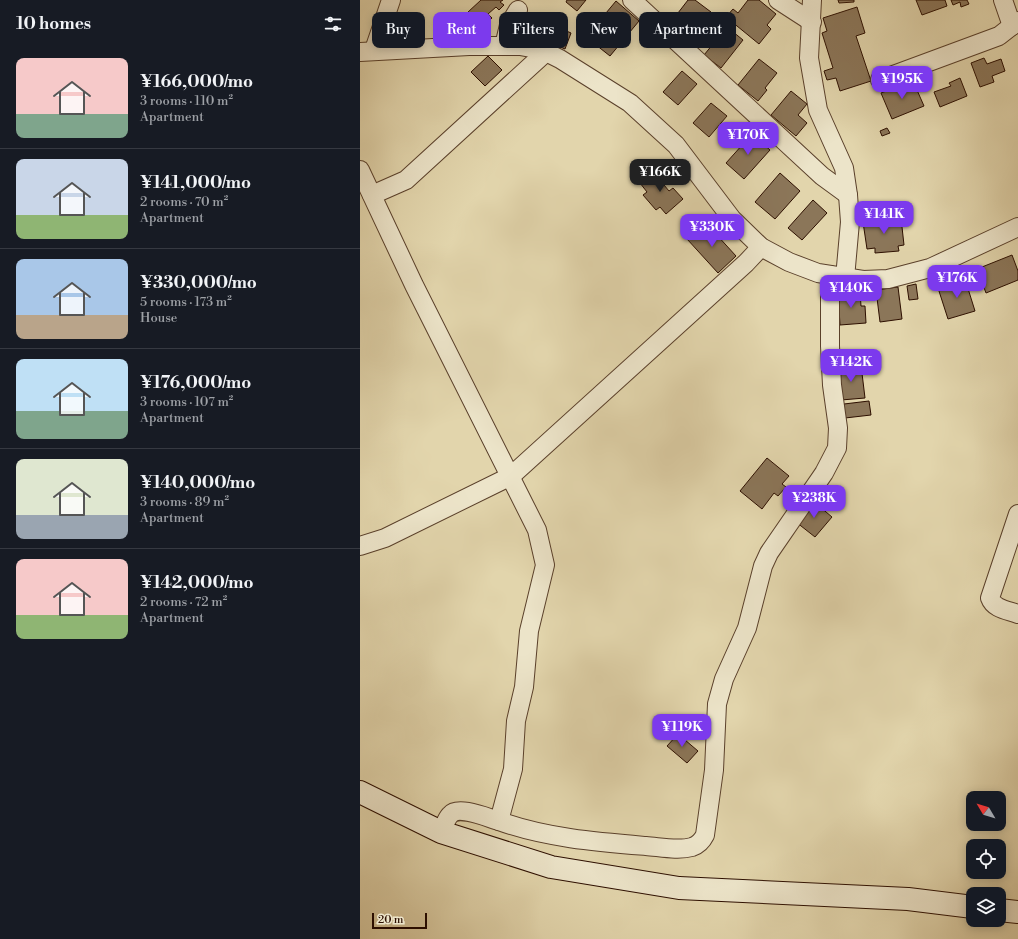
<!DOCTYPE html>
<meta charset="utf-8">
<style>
body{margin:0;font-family:"Libre Bodoni",serif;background:#20242c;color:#f1f3f6;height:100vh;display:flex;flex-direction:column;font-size:15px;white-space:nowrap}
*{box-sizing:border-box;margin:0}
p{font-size:13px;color:#9ea1a6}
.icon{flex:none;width:22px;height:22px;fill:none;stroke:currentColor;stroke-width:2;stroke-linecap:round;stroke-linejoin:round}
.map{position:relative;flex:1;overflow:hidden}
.panel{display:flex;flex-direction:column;background:#171b24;width:360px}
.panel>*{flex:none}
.top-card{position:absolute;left:12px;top:12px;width:380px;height:36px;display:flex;gap:8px}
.needle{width:26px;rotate:308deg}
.buttons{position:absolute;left:606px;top:791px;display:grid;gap:8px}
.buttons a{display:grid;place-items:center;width:40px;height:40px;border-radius:8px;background:#171b24;box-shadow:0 2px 10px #0003;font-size:20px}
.scale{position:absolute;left:12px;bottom:10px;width:55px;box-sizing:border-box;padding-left:4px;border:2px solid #2d0f00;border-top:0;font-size:11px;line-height:14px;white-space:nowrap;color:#2d0f00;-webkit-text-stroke:3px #ece4c9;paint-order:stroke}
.price{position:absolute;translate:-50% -34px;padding:0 9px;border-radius:8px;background:#7c3aed;color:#fff;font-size:13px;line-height:26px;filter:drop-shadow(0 1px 2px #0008)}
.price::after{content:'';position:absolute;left:50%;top:24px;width:12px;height:9px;margin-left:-6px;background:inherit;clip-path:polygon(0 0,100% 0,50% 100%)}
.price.active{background:#222;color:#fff}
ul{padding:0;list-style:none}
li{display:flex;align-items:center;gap:12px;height:100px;padding:0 16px}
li+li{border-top:1px solid #363941}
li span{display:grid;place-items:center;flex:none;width:112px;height:80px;border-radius:8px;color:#555}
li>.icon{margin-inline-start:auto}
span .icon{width:48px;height:48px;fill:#fffc;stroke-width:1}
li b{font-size:17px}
h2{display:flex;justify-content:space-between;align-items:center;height:48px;padding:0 16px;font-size:17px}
.tag{padding:0 14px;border-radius:8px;background:#171b24;box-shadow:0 2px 10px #0003;font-size:14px;line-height:36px}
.tag.active{background:#7c3aed;color:#fff}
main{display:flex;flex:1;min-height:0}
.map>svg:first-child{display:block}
.building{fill:#8b7659;stroke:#2d0f00}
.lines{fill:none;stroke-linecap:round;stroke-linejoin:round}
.street-casing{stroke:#5a402b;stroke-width:20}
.secondary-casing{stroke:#2d0f00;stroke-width:24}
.street{stroke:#ece4c9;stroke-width:18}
.secondary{stroke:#ece4c9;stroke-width:22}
</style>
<main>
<section class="panel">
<h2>10 homes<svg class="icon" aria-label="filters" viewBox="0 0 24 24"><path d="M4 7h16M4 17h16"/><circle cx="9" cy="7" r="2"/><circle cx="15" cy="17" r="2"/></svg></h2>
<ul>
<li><span style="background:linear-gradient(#f6c9c9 70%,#7fa58c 0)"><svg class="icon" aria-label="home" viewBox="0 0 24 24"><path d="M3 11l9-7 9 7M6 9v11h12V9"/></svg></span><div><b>¥166,000/mo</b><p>3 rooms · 110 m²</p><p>Apartment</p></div></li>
<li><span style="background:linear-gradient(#c9d6e8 70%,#8fb573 0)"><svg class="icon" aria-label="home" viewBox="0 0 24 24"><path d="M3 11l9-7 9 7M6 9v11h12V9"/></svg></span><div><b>¥141,000/mo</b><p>2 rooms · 70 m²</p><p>Apartment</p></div></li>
<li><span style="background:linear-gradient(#a9c7e8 70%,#b9a48a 0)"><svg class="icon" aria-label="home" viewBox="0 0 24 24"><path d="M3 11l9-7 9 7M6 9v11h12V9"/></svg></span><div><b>¥330,000/mo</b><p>5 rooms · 173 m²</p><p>House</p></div></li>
<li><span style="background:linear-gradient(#bfe0f5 65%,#7fa58c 0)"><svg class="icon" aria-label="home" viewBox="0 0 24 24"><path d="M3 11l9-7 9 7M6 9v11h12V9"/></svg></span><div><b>¥176,000/mo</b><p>3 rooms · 107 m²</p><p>Apartment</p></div></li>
<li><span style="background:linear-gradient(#dfe7d0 70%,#9aa5b1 0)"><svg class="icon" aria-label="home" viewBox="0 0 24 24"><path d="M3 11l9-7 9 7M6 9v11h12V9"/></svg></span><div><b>¥140,000/mo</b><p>3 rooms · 89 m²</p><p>Apartment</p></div></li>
<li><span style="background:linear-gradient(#f6c9c9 70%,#8fb573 0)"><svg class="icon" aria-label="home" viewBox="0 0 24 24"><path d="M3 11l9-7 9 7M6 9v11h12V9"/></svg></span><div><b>¥142,000/mo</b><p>2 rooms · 72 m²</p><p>Apartment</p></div></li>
</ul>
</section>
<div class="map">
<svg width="658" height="939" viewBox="0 0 658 939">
<rect width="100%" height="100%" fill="#e2d5ac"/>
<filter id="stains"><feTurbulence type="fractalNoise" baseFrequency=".005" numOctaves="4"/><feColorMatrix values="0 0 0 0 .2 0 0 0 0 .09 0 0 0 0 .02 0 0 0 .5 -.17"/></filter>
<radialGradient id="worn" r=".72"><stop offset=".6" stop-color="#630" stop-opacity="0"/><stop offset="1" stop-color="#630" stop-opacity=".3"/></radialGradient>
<g class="building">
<path d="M121,0H143L140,2L144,5L139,10L136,7L128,14L132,18L129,21L125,17L119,23L108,12Z"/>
<path d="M207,0H226L217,11L206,2Z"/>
<path d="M328,0H335L351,12L343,22L340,19L327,35L311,22Z"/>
<path d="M388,0H399L416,14L407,25L411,29L399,44L366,17L373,9L378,13Z"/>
<path d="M478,0H494V2L479,3Z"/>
<path d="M556,0H585L587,6L562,15Z"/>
<path d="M591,0H607L609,4L601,7L600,2L593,5Z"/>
<path d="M256,1L279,21L250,56L226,37Z"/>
<path d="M497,7L505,33L496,36L511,81L480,91L476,78L467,80L464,71L473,68L462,33L467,31L463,18Z"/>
<path d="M166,14L184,22L177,38L159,29Z"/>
<path d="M195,18L204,22L202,29L211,33L205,49L186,41Z"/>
<path d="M367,27L383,40L361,68L344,55Z"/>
<path d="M128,56L142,70L125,86L111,72Z"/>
<path d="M624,58L627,64L641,59L645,71L632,76L634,82L620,87L611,63Z"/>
<path d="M399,59L417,73L405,88L407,90L398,101L378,85Z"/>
<path d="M322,71L337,84L318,105L303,92Z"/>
<path d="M600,78L607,96L580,107L574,92L591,86L589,83Z"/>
<path d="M553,81L564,106L532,119L521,93Z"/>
<path d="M431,91L447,104L438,115L447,123L436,136L411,115Z"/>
<path d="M351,103L367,116L349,137L333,123Z"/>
<path d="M527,128L530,133L522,136L520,131Z"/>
<path d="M392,134L410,150L384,179L366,163Z"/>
<path d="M296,169L308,181L304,185L309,191L313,188L323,199L306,214L300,207L296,210L283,195L287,192L280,183Z"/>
<path d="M420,173L440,191L415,219L395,202Z"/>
<path d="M453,200L467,213L442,240L428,228Z"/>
<path d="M541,218L544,245L538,246L539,251L515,253V248L507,249L503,222Z"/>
<path d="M345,222L376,256L358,273L327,239Z"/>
<path d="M652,255L658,271V280L626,293L617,269Z"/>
<path d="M605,279L615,311L588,319L578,288Z"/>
<path d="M556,284L558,299L549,300L547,286Z"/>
<path d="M538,287L542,319L520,322L516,290Z"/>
<path d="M500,291L501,306H505L506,323L480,325L478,293Z"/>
<path d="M501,365L505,398L481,400L478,368Z"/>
<path d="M509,401L511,415L485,418L484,404Z"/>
<path d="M407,458L429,476L422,484L426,487L418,496L414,493L402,509L380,491Z"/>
<path d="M453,501L472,517L455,537L436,522Z"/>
<path d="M318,734L338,751L327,763L307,746Z"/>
</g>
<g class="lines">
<defs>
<g id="street">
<path d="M272,0L462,176L488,195"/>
<path d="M418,0L452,22"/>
<path d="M452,0L449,58L458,110L484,168L488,195L490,222L485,278"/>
<path d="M643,0L652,26"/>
<path d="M144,46L149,25L158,10"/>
<path d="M14,50L31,0"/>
<path d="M0,52L109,46H160L182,50L200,59L270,103L316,145L372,219L401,247L429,262L458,273L503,280L528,279L570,268L658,227"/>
<path d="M520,80L639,36L658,21"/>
<path d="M0,170L54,285L177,530L185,565L169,631L164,687L156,721L153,769L139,821C128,818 98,805 90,815C86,819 84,827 81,832"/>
<path d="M12,195L46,180L186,52"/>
<path d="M658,514L630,598C634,609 647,610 658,614"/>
<path d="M0,546L25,538L151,476L386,263L401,247"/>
<path d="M139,821C186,838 237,842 286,846C300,847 318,851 332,847C338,845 342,841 345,835L354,770L357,704L364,679L387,628L403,566L409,553L464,473L477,448L478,428L472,385L470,346V275"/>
</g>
<g id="secondary">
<path d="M0,792L81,832L191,867L319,888L548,899L613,907"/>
<path d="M639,910L658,912"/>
</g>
</defs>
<use href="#street" class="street-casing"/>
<use href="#secondary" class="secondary-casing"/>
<use href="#street" class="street"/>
<use href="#secondary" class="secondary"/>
</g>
<rect width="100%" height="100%" filter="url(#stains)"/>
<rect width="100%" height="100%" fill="url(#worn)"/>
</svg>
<div class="buttons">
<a><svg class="needle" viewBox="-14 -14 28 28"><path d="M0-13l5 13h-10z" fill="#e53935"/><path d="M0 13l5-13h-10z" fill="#9ea1a6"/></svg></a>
<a><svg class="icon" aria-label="locate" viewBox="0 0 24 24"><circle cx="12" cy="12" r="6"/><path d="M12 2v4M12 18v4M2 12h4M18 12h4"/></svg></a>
<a><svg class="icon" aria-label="layers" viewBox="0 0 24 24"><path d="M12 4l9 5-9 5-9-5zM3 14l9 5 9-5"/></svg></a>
</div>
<div class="scale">20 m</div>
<b class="price" style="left:542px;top:100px">¥195K</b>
<b class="price" style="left:388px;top:156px">¥170K</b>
<b class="price active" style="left:300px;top:193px">¥166K</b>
<b class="price" style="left:524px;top:235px">¥141K</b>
<b class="price" style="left:352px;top:248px">¥330K</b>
<b class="price" style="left:597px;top:299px">¥176K</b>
<b class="price" style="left:491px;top:309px">¥140K</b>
<b class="price" style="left:491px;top:383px">¥142K</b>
<b class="price" style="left:454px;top:519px">¥238K</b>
<b class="price" style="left:322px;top:748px">¥119K</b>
<div class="top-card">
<a class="tag">Buy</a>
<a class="tag active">Rent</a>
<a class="tag">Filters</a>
<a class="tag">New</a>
<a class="tag">Apartment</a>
</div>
</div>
</main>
